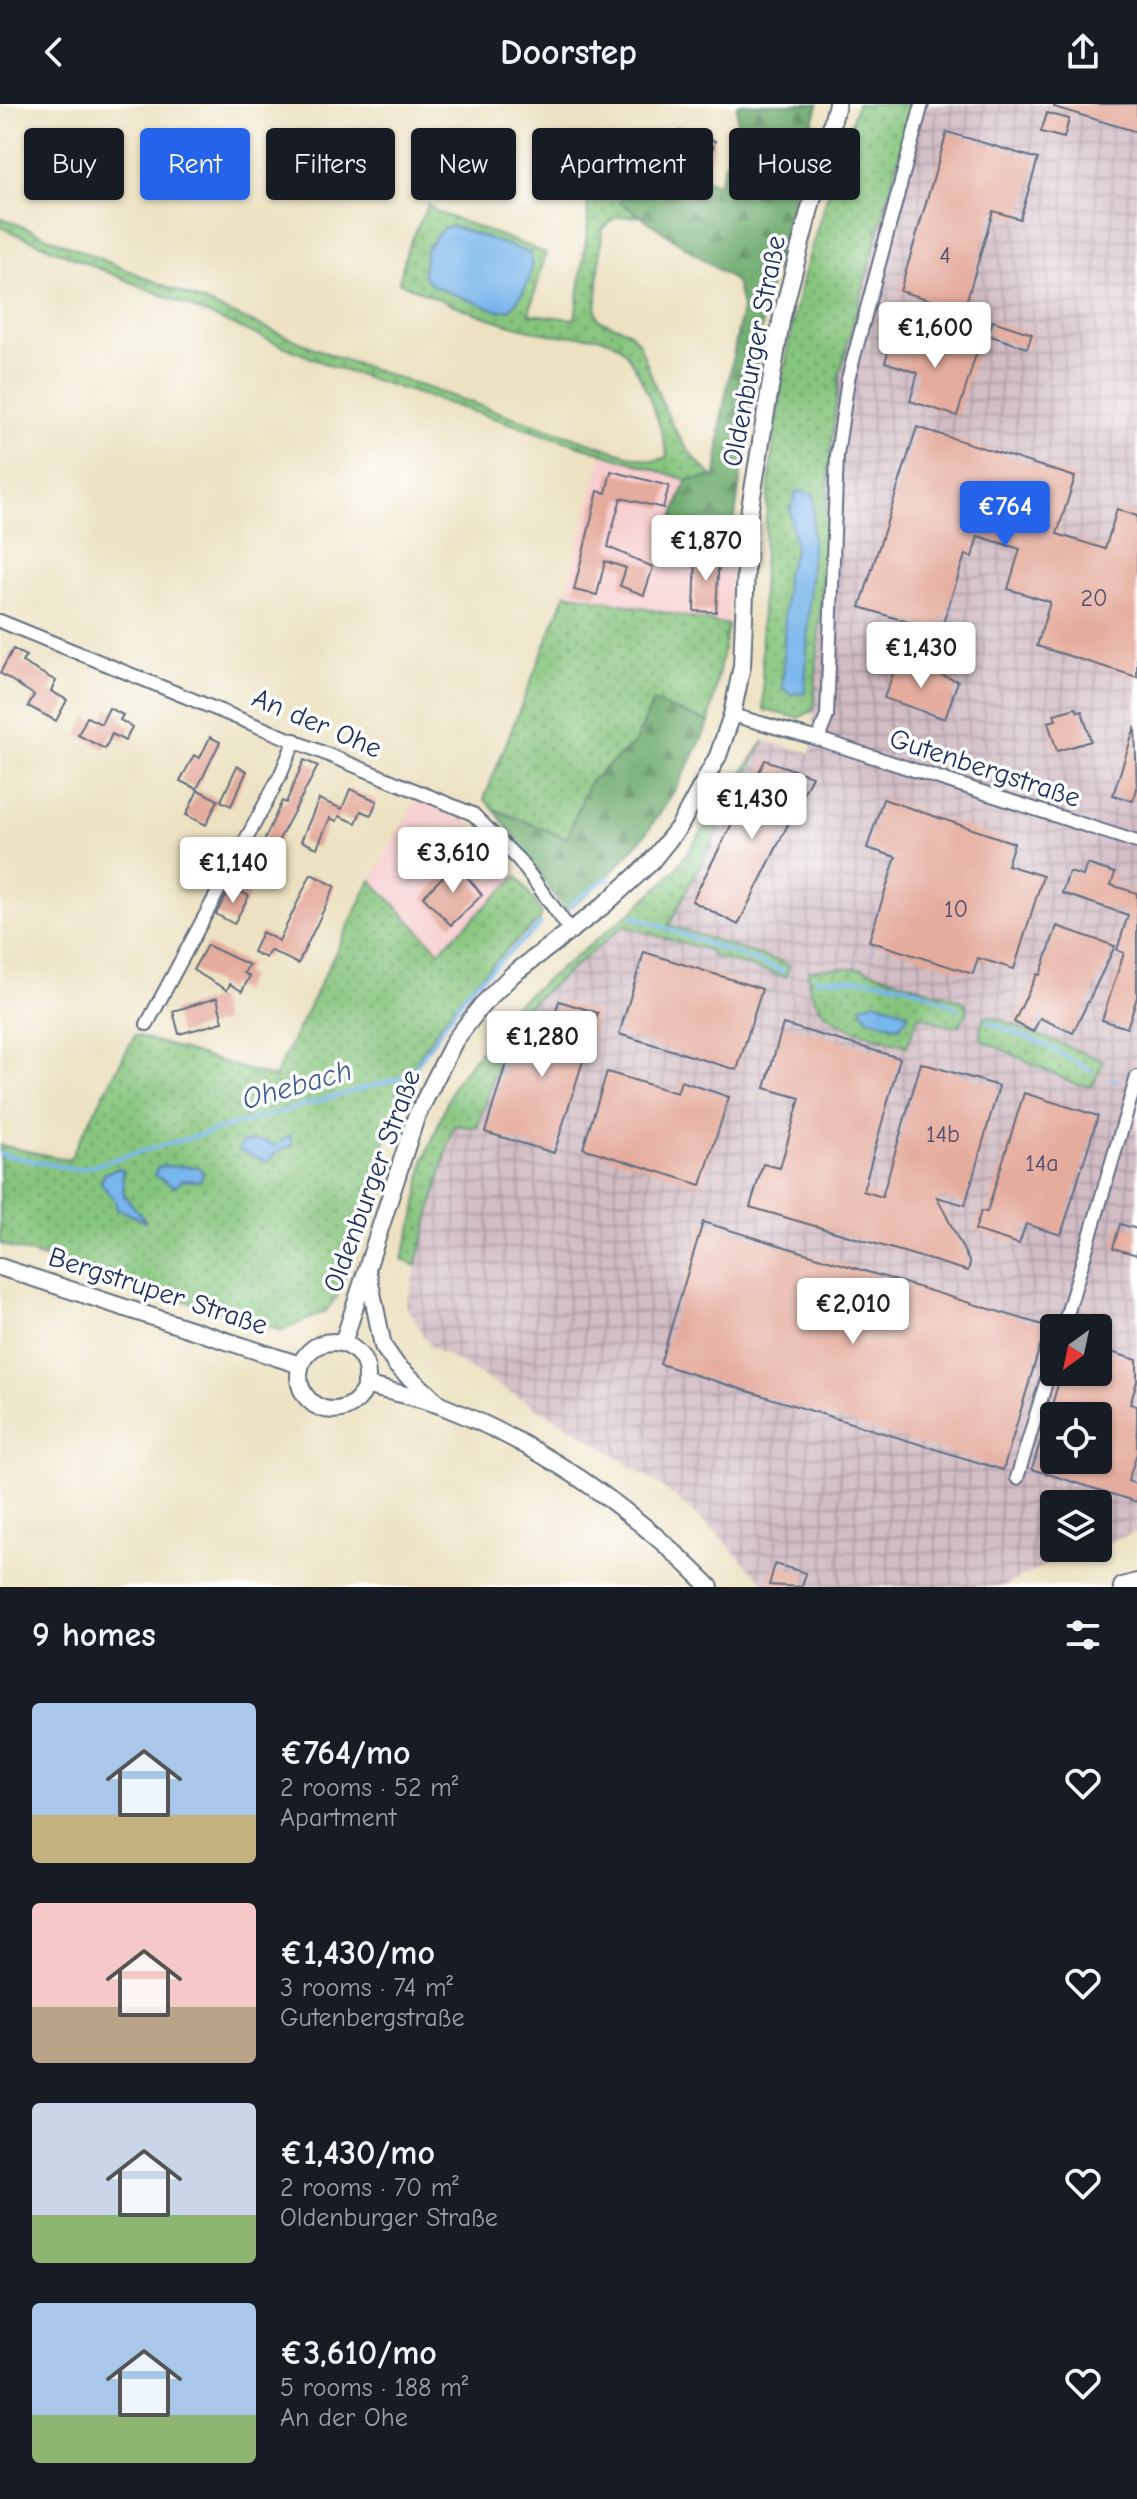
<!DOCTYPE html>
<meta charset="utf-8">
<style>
body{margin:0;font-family:"Comic Neue",sans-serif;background:#20242c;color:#f1f3f6;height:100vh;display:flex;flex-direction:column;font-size:30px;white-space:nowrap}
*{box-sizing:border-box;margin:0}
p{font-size:26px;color:#9ea1a6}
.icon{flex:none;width:44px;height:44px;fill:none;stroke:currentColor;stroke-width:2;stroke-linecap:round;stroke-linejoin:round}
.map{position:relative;height:1483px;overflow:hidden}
.details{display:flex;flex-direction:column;background:#171b24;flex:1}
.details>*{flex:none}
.banner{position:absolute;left:24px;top:24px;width:1090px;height:72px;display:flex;gap:16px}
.needle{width:52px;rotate:213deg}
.controls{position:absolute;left:1040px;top:1210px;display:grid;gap:16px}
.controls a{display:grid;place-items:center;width:72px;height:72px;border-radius:8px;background:#171b24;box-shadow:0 2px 6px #0004;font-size:40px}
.price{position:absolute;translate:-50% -68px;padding:0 18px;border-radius:8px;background:#fff;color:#222;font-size:26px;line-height:52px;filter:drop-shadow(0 2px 4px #0008)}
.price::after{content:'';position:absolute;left:50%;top:48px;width:24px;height:18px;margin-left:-12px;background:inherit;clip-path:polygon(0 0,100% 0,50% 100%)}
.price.current{background:#2563eb;color:#fff}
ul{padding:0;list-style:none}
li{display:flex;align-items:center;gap:24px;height:200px;padding:0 32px}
li span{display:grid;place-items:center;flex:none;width:224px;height:160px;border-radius:8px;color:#555}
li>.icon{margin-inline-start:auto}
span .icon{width:96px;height:96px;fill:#fffc;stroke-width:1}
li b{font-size:34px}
h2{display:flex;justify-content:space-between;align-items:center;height:96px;padding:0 32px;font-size:34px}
.chip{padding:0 28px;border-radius:8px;background:#171b24;box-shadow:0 2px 6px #0004;font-size:28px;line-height:72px}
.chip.current{background:#2563eb;color:#fff}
header{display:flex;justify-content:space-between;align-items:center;height:104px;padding:0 32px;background:#171b24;font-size:36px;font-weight:800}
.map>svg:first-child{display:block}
.built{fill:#f7cfd0}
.industrial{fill:url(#industrial-grid);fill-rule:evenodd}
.grass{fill:url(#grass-dots);stroke:#507a6e;stroke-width:2;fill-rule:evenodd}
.forest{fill:url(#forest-firs);stroke:#446c65;stroke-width:2}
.water{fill:#79b6eb;stroke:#4a72a4;stroke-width:2}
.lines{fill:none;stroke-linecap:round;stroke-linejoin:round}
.stream{stroke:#79b6eb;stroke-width:4}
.building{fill:#e5ac9d;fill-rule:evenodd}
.minor-casing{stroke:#646e81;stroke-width:16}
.secondary-casing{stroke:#646e81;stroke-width:20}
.primary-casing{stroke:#646e81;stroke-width:22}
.minor{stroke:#fff;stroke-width:12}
.secondary{stroke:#fff;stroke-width:16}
.primary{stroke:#fff;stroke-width:18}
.labels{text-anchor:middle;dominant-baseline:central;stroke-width:7;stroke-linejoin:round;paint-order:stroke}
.number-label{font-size:24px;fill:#4e4e6e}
.street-label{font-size:28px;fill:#1b2f5e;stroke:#fff}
.water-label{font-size:30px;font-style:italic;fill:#3c5e8f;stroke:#fff}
</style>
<header><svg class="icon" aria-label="back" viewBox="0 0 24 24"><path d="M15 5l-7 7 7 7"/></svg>Doorstep<svg class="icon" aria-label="share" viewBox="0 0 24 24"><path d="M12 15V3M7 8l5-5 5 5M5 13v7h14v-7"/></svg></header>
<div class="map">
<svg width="1137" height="1483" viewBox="0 0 1137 1483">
<defs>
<pattern id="industrial-grid" width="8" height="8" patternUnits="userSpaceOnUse" patternTransform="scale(2)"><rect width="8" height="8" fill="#d2bdc5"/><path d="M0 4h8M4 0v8" fill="none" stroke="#aa9aa3"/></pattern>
<pattern id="grass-dots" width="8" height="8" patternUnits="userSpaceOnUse" patternTransform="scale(2)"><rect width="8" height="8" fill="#86c57d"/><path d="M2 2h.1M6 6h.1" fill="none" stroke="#6da06a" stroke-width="1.8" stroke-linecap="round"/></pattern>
<pattern id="forest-firs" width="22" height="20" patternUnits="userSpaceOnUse" patternTransform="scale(2)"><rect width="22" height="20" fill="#6caa6c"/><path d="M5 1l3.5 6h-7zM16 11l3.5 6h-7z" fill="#588b5c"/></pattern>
</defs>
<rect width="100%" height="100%" fill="#fff"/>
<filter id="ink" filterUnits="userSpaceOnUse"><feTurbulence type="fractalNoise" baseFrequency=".0125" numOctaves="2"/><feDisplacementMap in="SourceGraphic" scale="16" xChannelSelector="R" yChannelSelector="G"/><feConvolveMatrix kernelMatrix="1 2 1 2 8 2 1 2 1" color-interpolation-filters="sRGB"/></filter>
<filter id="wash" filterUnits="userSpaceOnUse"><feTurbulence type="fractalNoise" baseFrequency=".006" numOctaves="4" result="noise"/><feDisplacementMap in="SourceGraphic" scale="32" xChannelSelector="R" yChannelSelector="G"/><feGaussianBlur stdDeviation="1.8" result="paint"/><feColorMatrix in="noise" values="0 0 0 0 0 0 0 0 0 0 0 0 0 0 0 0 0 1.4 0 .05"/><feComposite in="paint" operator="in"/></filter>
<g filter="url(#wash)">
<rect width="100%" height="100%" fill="#ece2c1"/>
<g class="built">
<path d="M602,350L687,376L673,413L704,431L732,434L728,521L566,489Z"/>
<path d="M417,695L468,717L517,772L439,848L371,776Z"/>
</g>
<path class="industrial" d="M913,0H1137V1428L1098,1442V1400H1054V1444H1093L1044,1462L1002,1483H768L714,1426L665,1385L586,1332L430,1242L406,1201L455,1021L477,1024L512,915L566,867L623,821L711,847V852L786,873L788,861L669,821L764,637L811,649L830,353L839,272ZM808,867L948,922L919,911L814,896L808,884ZM991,912L1030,930L1104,957L1052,969L1025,954ZM1054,1224H1098V1268H1054ZM1054,1312H1098V1356H1054Z"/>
<g class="grass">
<path d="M857,0H913L839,272L830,353L814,606L799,614L764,606C756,478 769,343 793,217C808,144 835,71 857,0Z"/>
<path d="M567,58L640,112L616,113L602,125L596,207L599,216L629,227L639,239C657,286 673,343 716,374L687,376L333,263L0,123V113L336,253L630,352L653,357L667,353C665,329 637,251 615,239C596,228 569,234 549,230C496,220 448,199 399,178L407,146L428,100L437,108L546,149L529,210L575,215L588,121L587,85Z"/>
<path d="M566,489L728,521L709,618L653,599L635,639L589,678L567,735L494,705L484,695Z"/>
<path d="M764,637L669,821L789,861L786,873L711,852V847L623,822L512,915L477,1024L454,1021L416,1162L402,1155L415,1112L424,1057L454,980L517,899L635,805L674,768Z"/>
<path d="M517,772L542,809L540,816C480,867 431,921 398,994L340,1188L326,1207L282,1227L0,1140V1041L69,1056L135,931L274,974L371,776L439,847ZM119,1064L123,1067C119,1091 130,1101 146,1117L116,1104V1098L101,1079L104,1070Z"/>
<path d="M827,864H862L965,898L968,907L959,922H948L919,911L907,942C865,928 807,922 808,866Z"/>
<path d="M991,912L1104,957L1092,982L1075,980L982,936L980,924L985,913Z"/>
</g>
<g class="forest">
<path d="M737,0H818L765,200L732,434C711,432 686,433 673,413L687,376L716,373L722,311L742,204L736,178L620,98L641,49L718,80L737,29Z"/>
<path d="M653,598L709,618C677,693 633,760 565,807L494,705L567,734L589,678L635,639Z"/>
</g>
<g class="water">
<path d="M452,122L529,149C537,169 523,189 511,205L499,207L433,182L423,171L426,146L443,124Z"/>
<path d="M797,387L814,390L805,589L790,590L783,584L786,470L795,446L790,405Z"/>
<path d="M875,897L905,907L908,912L899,923L867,914L861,902Z"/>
<path d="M290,1031L293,1041L278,1047L268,1058L239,1046L243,1038L265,1037L275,1042Z"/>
<path d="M164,1062L199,1063L203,1070L200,1077L182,1076L175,1083L154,1071L158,1063Z"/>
<path d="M114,1065H122L124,1091L146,1118L116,1104V1098L101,1079L104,1070Z"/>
</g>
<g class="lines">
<g class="stream">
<path d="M570,801L607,774L610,777"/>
<path d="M632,812L783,867"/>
<path d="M815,875C872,874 908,875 958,905"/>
<path d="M988,918L1045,941L1092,967"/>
<path d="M1113,975L1117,978"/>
<path d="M0,1050L77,1066L410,971L468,886L541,820"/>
</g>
</g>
<g id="blocks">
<g class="building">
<path d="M1054,0H1137V28L1054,3Z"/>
<path d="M1047,9L1069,15L1064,34L1041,28Z"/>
<path d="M680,27L715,37L708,62L673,52Z"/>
<path d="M947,28L1038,55L1020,115L993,107L964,206L900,187Z"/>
<path d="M993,217L1032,230L1027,244L988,231Z"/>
<path d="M929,229L978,244L957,312L910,297L918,269L885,258L894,230L926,240Z"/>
<path d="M917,323L1075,373L1057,430L1105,445L1117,405L1137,412V573L1037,542L1050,498L1008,485L1020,445L978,432L972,453L965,451L940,528L860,503Z"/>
<path d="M611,367L669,382L663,404L621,394L613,422L608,443L653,463L644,491L620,482L626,464L605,457L597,491L574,486L598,387L606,389Z"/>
<path d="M696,450L719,451L716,508L694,507Z"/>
<path d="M13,545L26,552L22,558L56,577L51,587L67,596L56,617L28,602L34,591L0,569Z"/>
<path d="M898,556L958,577L945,615L884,594Z"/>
<path d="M109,604L123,611L120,616L132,623L125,637L112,630L105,645L78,631L87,613L101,620Z"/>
<path d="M1076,604L1078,608L1082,607L1091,637L1057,647L1048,618L1056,616L1054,610Z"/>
<path d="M1135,623L1137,685L1133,697L1113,691Z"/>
<path d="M210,633L220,638L197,685L180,677L194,651L200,654Z"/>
<path d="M304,656L318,662L272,749L261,743L282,697L286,699Z"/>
<path d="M765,656L812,672L738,821L692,797Z"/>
<path d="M237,662L247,667L231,702L221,697Z"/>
<path d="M350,685L377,697L371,711L361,707L356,719L339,712L337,717L330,714L317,744L301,737L319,695L342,705Z"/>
<path d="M198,686L218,696L206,721L186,711Z"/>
<path d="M883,695L1014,739L1007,761L1043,772L1014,865L978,854L973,870L869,837L896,753L867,744Z"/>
<path d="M456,759L482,791L451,821L423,793Z"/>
<path d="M1087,760L1115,769L1111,781L1137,789V893L1127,924L1102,916L1124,849L1117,846L1128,811L1062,789L1069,768L1083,772Z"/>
<path d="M311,770L335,782L298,860L270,846L266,854L253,848L262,828L279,837Z"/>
<path d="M231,783L249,792L234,820L216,810Z"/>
<path d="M1057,822L1115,842L1073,929L1040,914L1033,928L1014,918L1037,870L1040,871Z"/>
<path d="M207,841L249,861L244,869L250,872L242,887L230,880L227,886L193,866Z"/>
<path d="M644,848L762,885L737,966L619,930Z"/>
<path d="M217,894L223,918L179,930L173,907Z"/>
<path d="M559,897L598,909L554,1049L485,1028L509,950L519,953L531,914L552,920Z"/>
<path d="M783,920L900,954L863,1087L882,1093L921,959L999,982L965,1101L937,1093L970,1159L968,1167L750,1103L763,1060L780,1064L800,994L765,984Z"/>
<path d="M607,968L677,989L681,977L729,993L701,1081L583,1044Z"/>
<path d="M1024,989L1098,1012L1061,1131L1026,1120L1019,1140L975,1126L981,1107L987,1108Z"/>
<path d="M703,1118L1046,1222L1003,1366L660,1260Z"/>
<path d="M1120,1120L1137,1125V1151L1113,1144Z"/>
<path d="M1098,1244L1137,1256V1277L1130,1300L1137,1302V1349L1128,1377L1137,1380V1398L1032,1365L1062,1268H1098ZM1054,1312H1098V1356H1054Z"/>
<path d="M775,1460L806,1469L802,1483L769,1481Z"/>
</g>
</g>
</g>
<g filter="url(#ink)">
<use href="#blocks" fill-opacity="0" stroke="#646e81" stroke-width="2"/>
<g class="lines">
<defs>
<g id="minor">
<path d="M0,517L473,710L519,756L570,826"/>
<path d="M732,611L818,635L1137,738"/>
<path d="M818,635L827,612L837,351L848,275L922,0"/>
<path d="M147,920L280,672L295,636"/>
<path d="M1063,1224L1137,973"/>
<path d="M1017,1374L1054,1252"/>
</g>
<g id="secondary">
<path d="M0,1163L300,1261"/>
<path d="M368,1169L383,1242L397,1262L437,1298"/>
<circle cx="333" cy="1272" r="34"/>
<path d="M343,1239L416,1013L455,936L482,901L512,871L603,802L650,759L679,723L718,652L732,611L742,562L748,416L782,212L837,0"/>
<path d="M365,1281C391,1288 418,1293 442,1302C544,1342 634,1406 710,1483"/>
</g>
<path id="primary" d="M1123,1483L1137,1479"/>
</defs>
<use href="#minor" class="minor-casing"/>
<use href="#secondary" class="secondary-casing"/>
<use href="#primary" class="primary-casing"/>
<use href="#minor" class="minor"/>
<use href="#secondary" class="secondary"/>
<use href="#primary" class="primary"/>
</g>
</g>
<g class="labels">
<g class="number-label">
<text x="945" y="151">4</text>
<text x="1094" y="494">20</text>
<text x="956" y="805">10</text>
<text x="943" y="1030">14b</text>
<text x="1042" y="1059">14a</text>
</g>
<g class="street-label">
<text transform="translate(754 247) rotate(-79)">Oldenburger Straße</text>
<text transform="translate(317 619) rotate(23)">An der Ohe</text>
<text transform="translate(985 664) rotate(18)">Gutenbergstraße</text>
<text transform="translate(372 1077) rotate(-70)">Oldenburger Straße</text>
<text transform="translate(158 1187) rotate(18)">Bergstruper Straße</text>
</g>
<g class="water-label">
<text transform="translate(297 981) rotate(-16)">Ohebach</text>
</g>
</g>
</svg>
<div class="controls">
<a><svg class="needle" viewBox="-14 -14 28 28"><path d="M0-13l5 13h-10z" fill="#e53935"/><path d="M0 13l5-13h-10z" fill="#9ea1a6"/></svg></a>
<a><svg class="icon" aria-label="locate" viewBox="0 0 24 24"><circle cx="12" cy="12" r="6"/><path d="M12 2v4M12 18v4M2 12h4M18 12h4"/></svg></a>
<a><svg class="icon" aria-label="layers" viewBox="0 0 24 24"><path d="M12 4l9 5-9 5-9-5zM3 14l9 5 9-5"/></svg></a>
</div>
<b class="price" style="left:935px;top:266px">€1,600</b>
<b class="price current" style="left:1005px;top:445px">€764</b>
<b class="price" style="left:706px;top:479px">€1,870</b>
<b class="price" style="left:921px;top:586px">€1,430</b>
<b class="price" style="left:752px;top:737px">€1,430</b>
<b class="price" style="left:453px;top:791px">€3,610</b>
<b class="price" style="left:233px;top:801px">€1,140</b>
<b class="price" style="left:542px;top:975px">€1,280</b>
<b class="price" style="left:853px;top:1242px">€2,010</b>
<div class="banner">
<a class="chip">Buy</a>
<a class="chip current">Rent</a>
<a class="chip">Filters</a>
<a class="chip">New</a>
<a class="chip">Apartment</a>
<a class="chip">House</a>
</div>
</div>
<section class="details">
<h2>9 homes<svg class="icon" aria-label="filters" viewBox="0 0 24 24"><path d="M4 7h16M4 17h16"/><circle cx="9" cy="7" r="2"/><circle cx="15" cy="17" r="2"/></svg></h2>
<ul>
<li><span style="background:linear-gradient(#a9c7e8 70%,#c2b280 0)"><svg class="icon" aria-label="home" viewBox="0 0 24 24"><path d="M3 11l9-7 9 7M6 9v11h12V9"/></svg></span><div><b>€764/mo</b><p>2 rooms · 52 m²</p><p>Apartment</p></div><svg class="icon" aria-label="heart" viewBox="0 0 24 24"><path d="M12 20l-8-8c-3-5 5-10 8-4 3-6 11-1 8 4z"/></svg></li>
<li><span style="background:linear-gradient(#f6c9c9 65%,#b9a48a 0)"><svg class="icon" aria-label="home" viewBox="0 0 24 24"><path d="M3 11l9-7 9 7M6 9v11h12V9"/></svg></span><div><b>€1,430/mo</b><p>3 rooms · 74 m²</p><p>Gutenbergstraße</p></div><svg class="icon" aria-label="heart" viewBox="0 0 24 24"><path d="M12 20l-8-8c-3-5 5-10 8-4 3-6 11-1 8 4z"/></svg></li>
<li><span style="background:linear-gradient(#c9d6e8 70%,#8fb573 0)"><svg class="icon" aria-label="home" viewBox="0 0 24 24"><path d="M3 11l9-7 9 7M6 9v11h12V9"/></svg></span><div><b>€1,430/mo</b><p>2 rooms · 70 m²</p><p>Oldenburger Straße</p></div><svg class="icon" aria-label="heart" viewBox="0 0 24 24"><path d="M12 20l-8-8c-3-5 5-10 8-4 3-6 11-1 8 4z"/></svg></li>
<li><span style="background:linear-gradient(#a9c7e8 70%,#8fb573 0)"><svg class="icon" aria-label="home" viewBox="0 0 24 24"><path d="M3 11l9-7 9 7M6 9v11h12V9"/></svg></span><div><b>€3,610/mo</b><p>5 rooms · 188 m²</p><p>An der Ohe</p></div><svg class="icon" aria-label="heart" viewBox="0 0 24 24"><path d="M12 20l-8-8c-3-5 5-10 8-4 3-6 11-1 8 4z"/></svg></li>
</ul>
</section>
